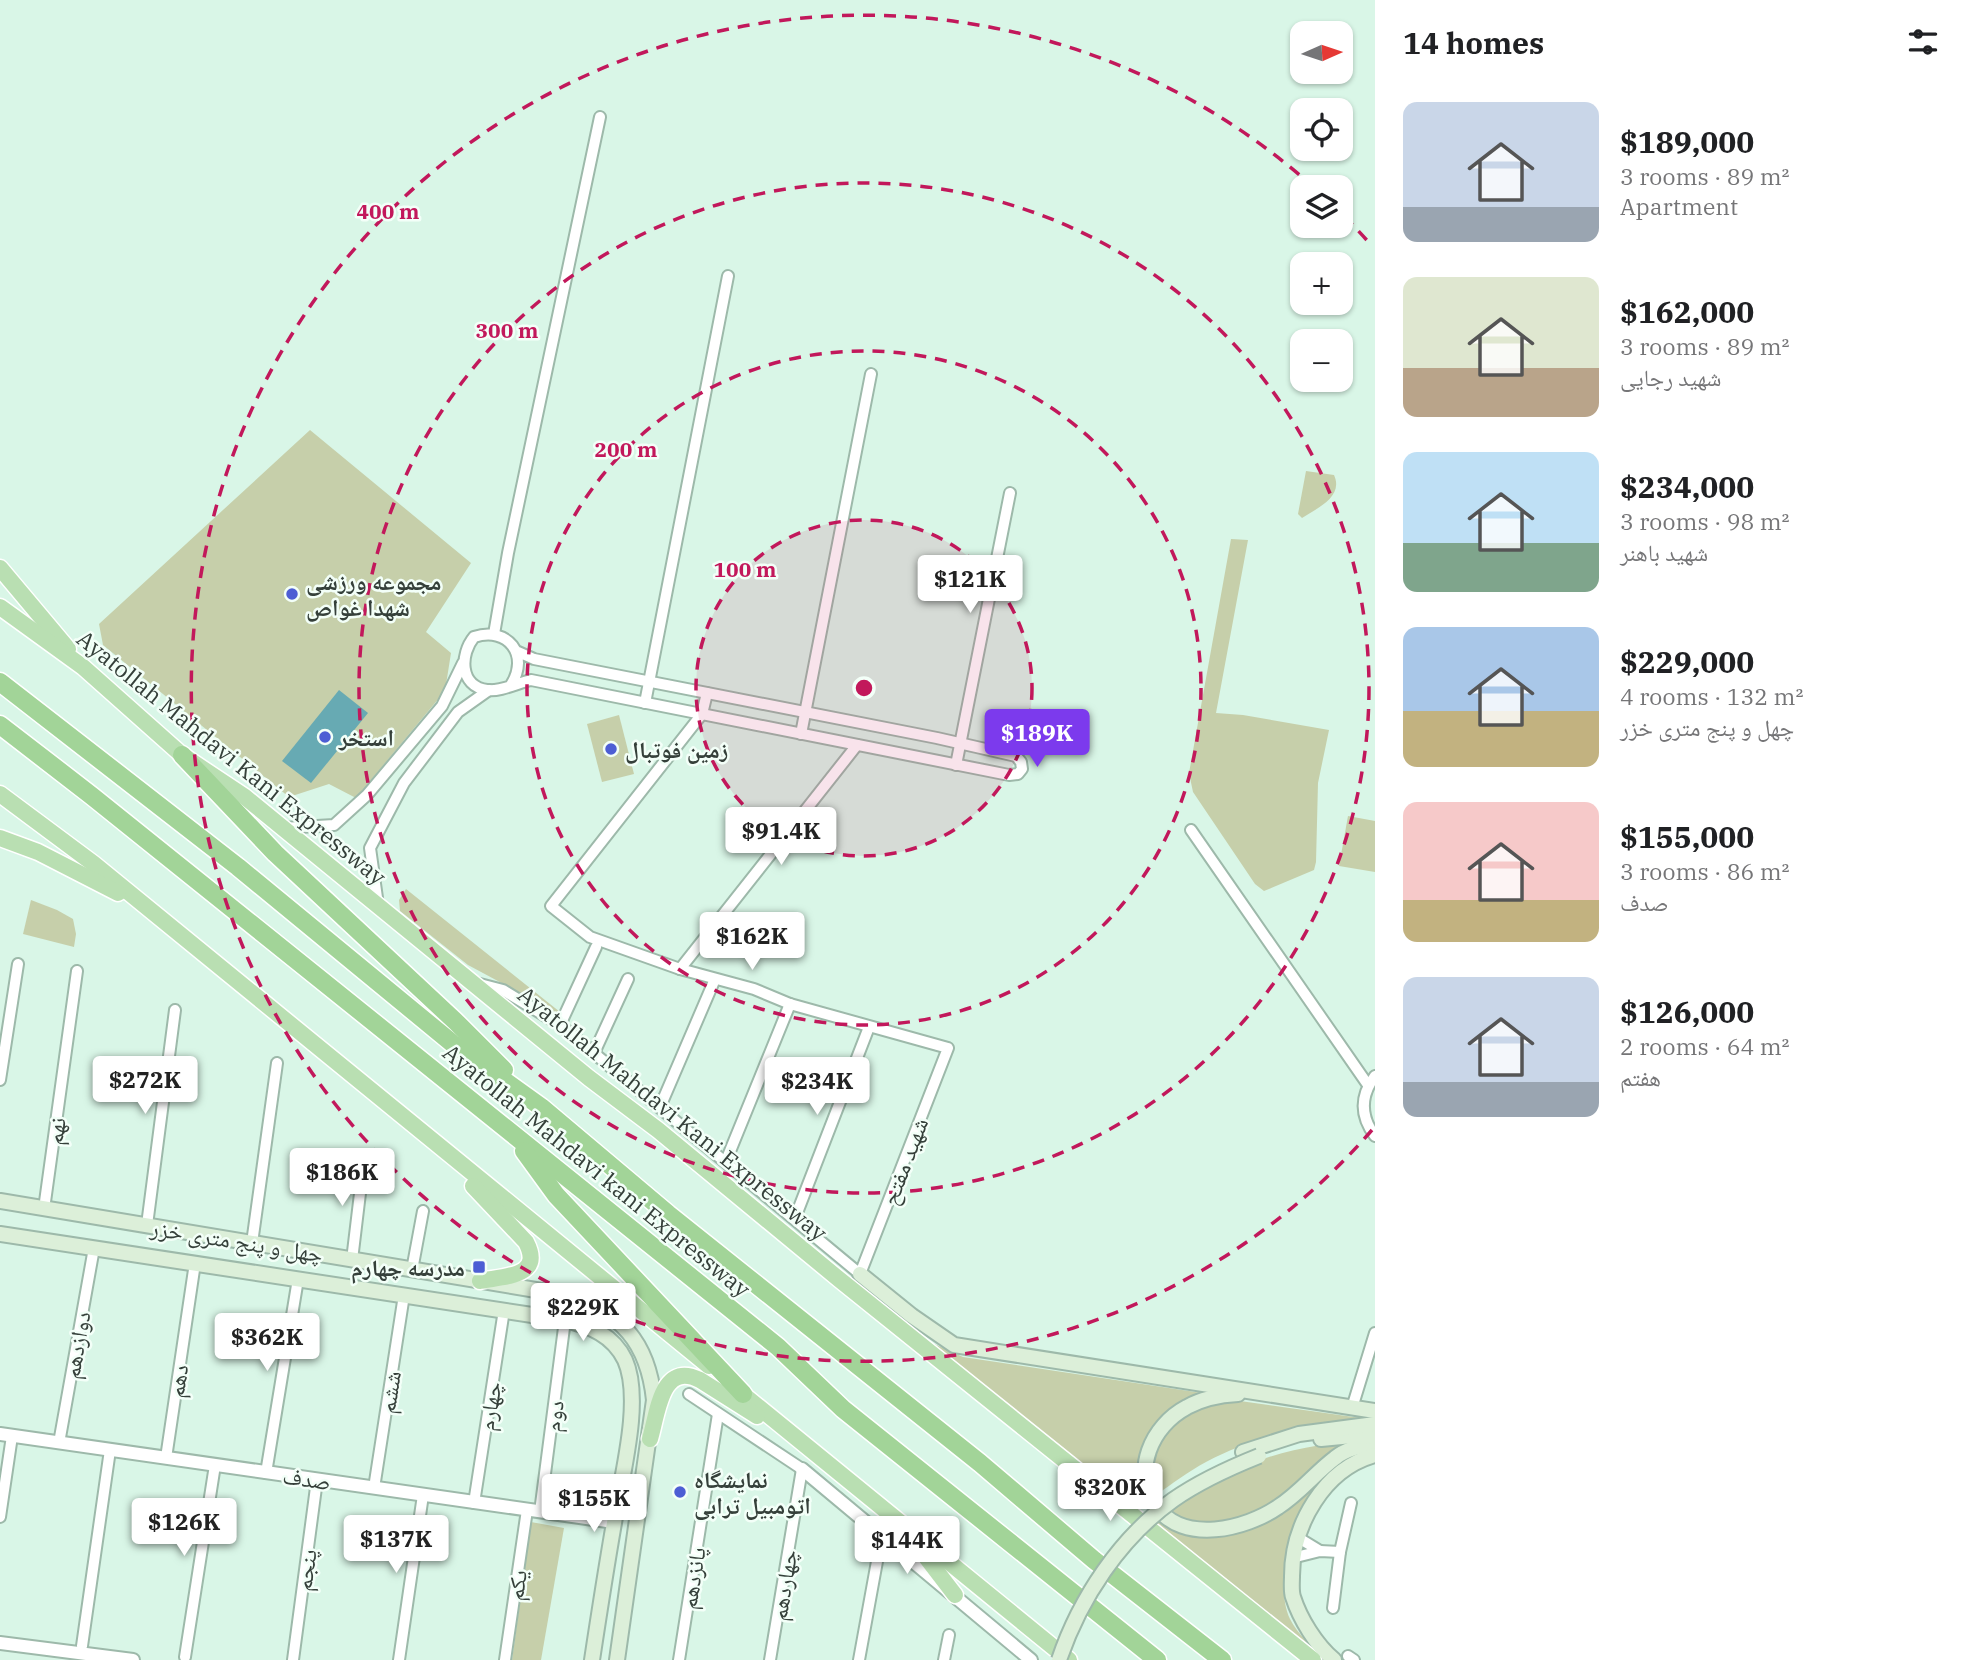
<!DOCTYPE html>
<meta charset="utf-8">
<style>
body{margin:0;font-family:"IBM Plex Serif","Noto Naskh Arabic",serif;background:#f6f6f6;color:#202124;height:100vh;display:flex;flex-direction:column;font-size:26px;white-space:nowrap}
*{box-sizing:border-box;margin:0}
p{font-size:23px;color:#757577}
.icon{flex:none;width:38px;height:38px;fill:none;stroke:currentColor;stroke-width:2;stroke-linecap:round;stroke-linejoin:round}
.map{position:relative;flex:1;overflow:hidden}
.panel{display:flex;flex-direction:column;background:#fff;width:595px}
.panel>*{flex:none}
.needle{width:46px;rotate:87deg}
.fabs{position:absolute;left:1290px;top:21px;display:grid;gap:14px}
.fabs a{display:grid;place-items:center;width:63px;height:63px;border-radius:14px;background:#fff;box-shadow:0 2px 5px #0004;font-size:35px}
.price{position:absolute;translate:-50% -60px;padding:0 16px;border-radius:7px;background:#fff;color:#222;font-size:23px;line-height:46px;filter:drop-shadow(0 2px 4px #0008)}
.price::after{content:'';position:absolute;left:50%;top:42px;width:21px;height:16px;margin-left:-10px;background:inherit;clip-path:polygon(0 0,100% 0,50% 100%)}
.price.on{background:#7c3aed;color:#fff}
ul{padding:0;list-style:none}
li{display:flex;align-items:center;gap:21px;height:175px;padding:0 28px}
li span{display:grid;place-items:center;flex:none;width:196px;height:140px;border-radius:14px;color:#555}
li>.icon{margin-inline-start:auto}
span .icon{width:84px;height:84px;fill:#fffc;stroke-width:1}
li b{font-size:30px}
h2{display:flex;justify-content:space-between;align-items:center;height:84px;padding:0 28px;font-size:30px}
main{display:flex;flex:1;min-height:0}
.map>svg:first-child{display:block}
.green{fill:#c6cfaa}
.water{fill:#67aab3}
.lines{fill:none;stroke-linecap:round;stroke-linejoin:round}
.minor-casing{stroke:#9db9aa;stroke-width:14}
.tertiary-casing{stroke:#9db9aa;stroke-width:16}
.secondary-casing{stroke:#9db9aa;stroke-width:18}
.primary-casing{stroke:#fff;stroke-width:19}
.trunk-casing{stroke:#fff;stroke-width:21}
.minor{stroke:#fff;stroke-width:10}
.tertiary{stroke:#fff;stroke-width:12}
.secondary{stroke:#dcefd9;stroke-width:14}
.primary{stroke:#b9dfb2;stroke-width:16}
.trunk{stroke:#a2d498;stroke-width:18}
.secondary-bridge-casing{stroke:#9db9aa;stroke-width:18;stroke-linecap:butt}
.secondary-bridge{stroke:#dcefd9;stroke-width:14}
.ring{fill:none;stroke:#c2185b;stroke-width:3.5;stroke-dasharray:12 9}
.poi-dot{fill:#4d5ed4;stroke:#f3fff8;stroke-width:2.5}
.labels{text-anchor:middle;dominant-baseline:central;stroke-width:5;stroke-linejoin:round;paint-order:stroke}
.poi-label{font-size:23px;font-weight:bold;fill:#35403a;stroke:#f3fff8;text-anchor:start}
.street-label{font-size:23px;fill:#35403a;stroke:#f3fff8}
.centre{fill:#c2185b;stroke:#f3fff8;stroke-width:3.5}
.ring-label{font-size:21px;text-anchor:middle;font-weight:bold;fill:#c2185b;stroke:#f3fff8;stroke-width:5;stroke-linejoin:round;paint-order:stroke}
</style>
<main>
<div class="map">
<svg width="1375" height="1660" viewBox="0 0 1375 1660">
<rect width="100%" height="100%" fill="#d9f6e7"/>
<g class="green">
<path d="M310,430L471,563L426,632L451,653L445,691L356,798L329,784L289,797L103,645L99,624Z"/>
<path d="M1306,471L1334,475C1344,497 1317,508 1302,518L1298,514Z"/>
<path d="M1231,539L1248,540L1216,713L1243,715L1329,730L1318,783L1316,862L1314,870L1264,891L1255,884L1193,792L1189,773Z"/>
<path d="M619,715L634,774L602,782L587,724Z"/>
<path d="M1348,816L1375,821V872L1339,866Z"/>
<path d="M406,889L560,1012L556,1020L520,993L468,965L400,911L399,900Z"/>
<path d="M31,900L57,910L73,919L76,934L74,947L23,934Z"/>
<path d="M932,1343L963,1357L1202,1393C1156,1412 1123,1452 1146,1504L1138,1510Z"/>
<path d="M1233,1400L1375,1420C1315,1423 1260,1434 1206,1462C1189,1471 1172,1484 1156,1495C1154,1488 1151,1480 1151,1474C1150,1444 1178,1412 1206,1405C1214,1402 1224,1402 1233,1400Z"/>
<path d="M1368,1441C1325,1469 1220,1556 1170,1511C1226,1464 1295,1443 1368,1441Z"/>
<path d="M1375,1448C1358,1459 1337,1470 1321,1484C1292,1509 1273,1583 1290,1619C1297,1634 1314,1648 1325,1660L1156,1523L1160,1519L1180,1532L1214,1536L1247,1529L1275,1517L1335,1462Z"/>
<path d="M531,1522L564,1528L541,1660H512Z"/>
</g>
<path class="water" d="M339,690L368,713L311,783L282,761Z"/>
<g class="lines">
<defs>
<g id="minor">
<path d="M494,634L508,553L600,117"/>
<path d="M511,685C530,655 508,626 474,637C460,654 459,686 487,690C500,692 518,683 531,680L1009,775L1018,774L1022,769L1021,762L1016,756L937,738L534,659L516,651"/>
<path d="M645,703L728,276"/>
<path d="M801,734L871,374"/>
<path d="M956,765L1010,493"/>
<path d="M283,828L334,825L367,795L442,706L463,663"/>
<path d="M1191,830L1368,1085"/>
<path d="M378,905L370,848L404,783L458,712L489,690"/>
<path d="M680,969L857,745"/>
<path d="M476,983L503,990L560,1025L860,1274L948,1048L790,1004L754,989L680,969L590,937L551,906L702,714L707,693"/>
<path d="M560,1025L596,947"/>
<path d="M594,1053L628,979"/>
<path d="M1375,1076C1360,1096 1360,1116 1375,1136"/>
<path d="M0,1080L18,964"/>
<path d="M660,1107L715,979"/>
<path d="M726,1161L790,1004"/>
<path d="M44,1209L77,971"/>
<path d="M795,1218L869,1027"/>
<path d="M147,1225L175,1010"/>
<path d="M252,1243L277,1063"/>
<path d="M352,1260L364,1160"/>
<path d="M412,1270L423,1211"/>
<path d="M689,1394L802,1469L770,1660"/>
<path d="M1352,1408L1375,1333"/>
<path d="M59,1443L94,1248"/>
<path d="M166,1458L195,1263"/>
<path d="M266,1473L298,1279"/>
<path d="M374,1488L404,1295"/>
<path d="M474,1503L504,1310"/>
<path d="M540,1512L565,1320"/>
<path d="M0,1517L12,1436"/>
<path d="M1297,1537L1320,1551"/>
<path d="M1292,1558L1320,1551L1340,1552"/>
<path d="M1333,1608L1340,1552L1351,1503"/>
<path d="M82,1646L110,1450"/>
<path d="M1348,1656L1354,1660"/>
<path d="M185,1657L215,1465"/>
<path d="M293,1660L317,1480"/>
<path d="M399,1660L423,1495"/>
<path d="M505,1660L527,1510"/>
<path d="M679,1660L718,1414"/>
<path d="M859,1660L882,1534"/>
<path d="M944,1660L949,1635"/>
</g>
<g id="tertiary">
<path d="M0,1434L614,1522"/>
<path d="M802,1469L1031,1660"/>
<path d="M0,1643L133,1660"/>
</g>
<g id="secondary">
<path d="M0,1201L566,1295C621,1312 648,1342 654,1400L617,1660"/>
<path d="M0,1234L565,1320C590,1326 613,1335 625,1360C643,1400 621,1479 614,1523C606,1569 599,1614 592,1660"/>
<path d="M860,1274L912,1316L954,1345L1375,1411"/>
<path d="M1238,1394C1220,1395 1203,1398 1187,1407C1151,1426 1132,1471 1156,1506C1183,1545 1246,1529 1278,1507C1300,1493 1315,1473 1335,1458C1346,1449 1361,1446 1375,1443"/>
<path d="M1321,1439L1352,1436L1375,1437"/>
<path d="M1243,1452L1299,1434L1375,1424"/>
<path d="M1334,1660C1316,1645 1300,1619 1293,1597C1291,1591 1292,1582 1292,1576C1292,1525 1324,1469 1375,1455"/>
</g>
<g id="primary">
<path d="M0,568L68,649"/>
<path d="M0,607L83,667L182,755L245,797L589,1078L658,1130L840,1280L1313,1660"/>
<path d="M0,794L94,864L709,1366"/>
<path d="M0,838L38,852L118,893"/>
<path d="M473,1186L526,1242C544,1277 505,1276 480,1281"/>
<path d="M734,1387L1069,1660"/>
<path d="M650,1439C658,1412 661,1361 700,1380L757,1416"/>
<path d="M912,1539L955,1595"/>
</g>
<g id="trunk">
<path d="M0,682L238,867L452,1043L541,1107L668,1214L980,1463L1094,1560L1222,1660"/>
<path d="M0,725L92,796L778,1347L843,1409L1157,1660"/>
<path d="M182,755L275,853L455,1021L504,1070"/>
<path d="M524,1151L556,1195L743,1394"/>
</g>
</defs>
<use href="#minor" class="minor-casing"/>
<use href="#tertiary" class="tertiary-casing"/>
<use href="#secondary" class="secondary-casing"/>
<use href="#primary" class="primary-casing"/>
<use href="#trunk" class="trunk-casing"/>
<use href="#minor" class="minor"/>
<use href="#tertiary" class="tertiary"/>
<use href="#secondary" class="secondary"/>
<use href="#primary" class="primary"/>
<use href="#trunk" class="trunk"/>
<defs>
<path id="secondary-bridge" d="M1059,1660C1080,1598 1120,1538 1173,1500C1200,1481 1229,1468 1259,1456"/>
</defs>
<use href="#secondary-bridge" class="secondary-bridge-casing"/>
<use href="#secondary-bridge" class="secondary-bridge"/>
</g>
<circle cx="864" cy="688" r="168" fill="#c2185b" fill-opacity=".12"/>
<g class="ring">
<circle cx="864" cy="688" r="168"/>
<circle cx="864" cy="688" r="337"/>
<circle cx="864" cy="688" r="505"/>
<path d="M1372 1130A673 673 0 1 1 1310 184M1344 216A673 673 0 0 1 1372 246"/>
</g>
<g class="poi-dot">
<circle cx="292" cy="594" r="7"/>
<circle cx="325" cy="737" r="7"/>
<circle cx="611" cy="749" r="7"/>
<rect x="472" y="1260" width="14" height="14" rx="3.5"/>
<circle cx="680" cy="1492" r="7"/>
</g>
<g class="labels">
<g class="poi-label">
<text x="306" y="581">مجموعه ورزشی<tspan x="306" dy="26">شهدا غواص</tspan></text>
<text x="339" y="737">استخر</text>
<text x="625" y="749">زمین فوتبال</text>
<text x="465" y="1267" text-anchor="end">مدرسه چهارم</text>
<text x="694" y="1479">نمایشگاه<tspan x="694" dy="26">اتومبیل ترابی</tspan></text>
</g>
<g class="street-label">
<text transform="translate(232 757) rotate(39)">Ayatollah Mahdavi Kani Expressway</text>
<text transform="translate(673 1113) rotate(39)">Ayatollah Mahdavi Kani Expressway</text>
<text transform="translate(55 1131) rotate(-82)">نهم</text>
<text transform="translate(904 1161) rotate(-69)">شهید مفتح</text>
<text transform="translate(597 1170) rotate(39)">Ayatollah Mahdavi kani Expressway</text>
<text transform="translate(237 1240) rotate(9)">چهل و پنج متری خزر</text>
<text transform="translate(76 1345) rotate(-80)">دوازدهم</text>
<text transform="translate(177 1381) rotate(-82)">دهم</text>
<text transform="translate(389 1392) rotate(-81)">ششم</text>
<text transform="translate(489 1406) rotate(-81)">چهارم</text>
<text transform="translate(553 1416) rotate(-83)">دوم</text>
<text transform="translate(307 1478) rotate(8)">صدف</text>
<text transform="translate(305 1570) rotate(-82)">پنجم</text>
<text transform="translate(692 1578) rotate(-81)">پانزدهم</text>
<text transform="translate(516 1585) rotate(-82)">یکم</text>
<text transform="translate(783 1585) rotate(-81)">چهاردهم</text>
</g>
</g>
<circle cx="864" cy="688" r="10" class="centre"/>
<g class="ring-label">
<text x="388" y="219">400 m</text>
<text x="507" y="338">300 m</text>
<text x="626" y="457">200 m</text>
<text x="745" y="577">100 m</text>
</g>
</svg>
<div class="fabs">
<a><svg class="needle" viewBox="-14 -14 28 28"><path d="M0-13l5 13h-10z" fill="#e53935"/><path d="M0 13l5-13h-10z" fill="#757577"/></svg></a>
<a><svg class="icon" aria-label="locate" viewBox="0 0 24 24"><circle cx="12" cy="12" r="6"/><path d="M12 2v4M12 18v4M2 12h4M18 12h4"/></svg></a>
<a><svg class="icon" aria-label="layers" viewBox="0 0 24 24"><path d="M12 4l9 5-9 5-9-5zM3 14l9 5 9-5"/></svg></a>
<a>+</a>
<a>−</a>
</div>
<b class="price" style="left:970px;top:615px">$121K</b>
<b class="price on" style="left:1037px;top:769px">$189K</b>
<b class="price" style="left:781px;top:867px">$91.4K</b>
<b class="price" style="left:752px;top:972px">$162K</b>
<b class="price" style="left:145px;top:1116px">$272K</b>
<b class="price" style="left:817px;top:1117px">$234K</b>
<b class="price" style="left:342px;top:1208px">$186K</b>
<b class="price" style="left:583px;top:1343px">$229K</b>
<b class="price" style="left:267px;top:1373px">$362K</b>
<b class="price" style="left:1110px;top:1523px">$320K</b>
<b class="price" style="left:594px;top:1534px">$155K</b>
<b class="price" style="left:184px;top:1558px">$126K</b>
<b class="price" style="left:396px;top:1575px">$137K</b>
<b class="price" style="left:907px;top:1576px">$144K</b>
</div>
<section class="panel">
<h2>14 homes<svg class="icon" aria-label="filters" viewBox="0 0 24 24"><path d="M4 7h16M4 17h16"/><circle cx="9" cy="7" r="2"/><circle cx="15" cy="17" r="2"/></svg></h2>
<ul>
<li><span style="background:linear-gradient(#c9d6e8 75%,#9aa5b1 0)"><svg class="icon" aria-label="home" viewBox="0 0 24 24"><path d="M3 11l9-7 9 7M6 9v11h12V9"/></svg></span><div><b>$189,000</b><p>3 rooms · 89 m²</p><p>Apartment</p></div></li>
<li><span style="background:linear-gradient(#dfe7d0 65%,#b9a48a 0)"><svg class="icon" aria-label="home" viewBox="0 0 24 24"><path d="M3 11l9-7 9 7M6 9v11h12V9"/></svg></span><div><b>$162,000</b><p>3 rooms · 89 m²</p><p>شهید رجایی</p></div></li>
<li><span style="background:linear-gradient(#bfe0f5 65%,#7fa58c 0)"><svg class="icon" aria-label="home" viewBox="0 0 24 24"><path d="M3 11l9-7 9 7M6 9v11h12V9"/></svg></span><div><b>$234,000</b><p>3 rooms · 98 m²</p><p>شهید باهنر</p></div></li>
<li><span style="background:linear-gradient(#a9c7e8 60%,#c2b280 0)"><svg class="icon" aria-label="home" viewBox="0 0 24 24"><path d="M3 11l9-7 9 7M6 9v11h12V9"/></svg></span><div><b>$229,000</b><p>4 rooms · 132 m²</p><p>چهل و پنج متری خزر</p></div></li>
<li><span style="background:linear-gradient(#f6c9c9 70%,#c2b280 0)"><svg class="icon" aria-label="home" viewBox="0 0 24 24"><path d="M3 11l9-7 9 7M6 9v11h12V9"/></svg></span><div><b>$155,000</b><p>3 rooms · 86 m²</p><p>صدف</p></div></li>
<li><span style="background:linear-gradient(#c9d6e8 75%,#9aa5b1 0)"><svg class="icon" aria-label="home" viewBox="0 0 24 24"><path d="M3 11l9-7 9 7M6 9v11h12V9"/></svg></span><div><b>$126,000</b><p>2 rooms · 64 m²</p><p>هفتم</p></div></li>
</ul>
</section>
</main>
